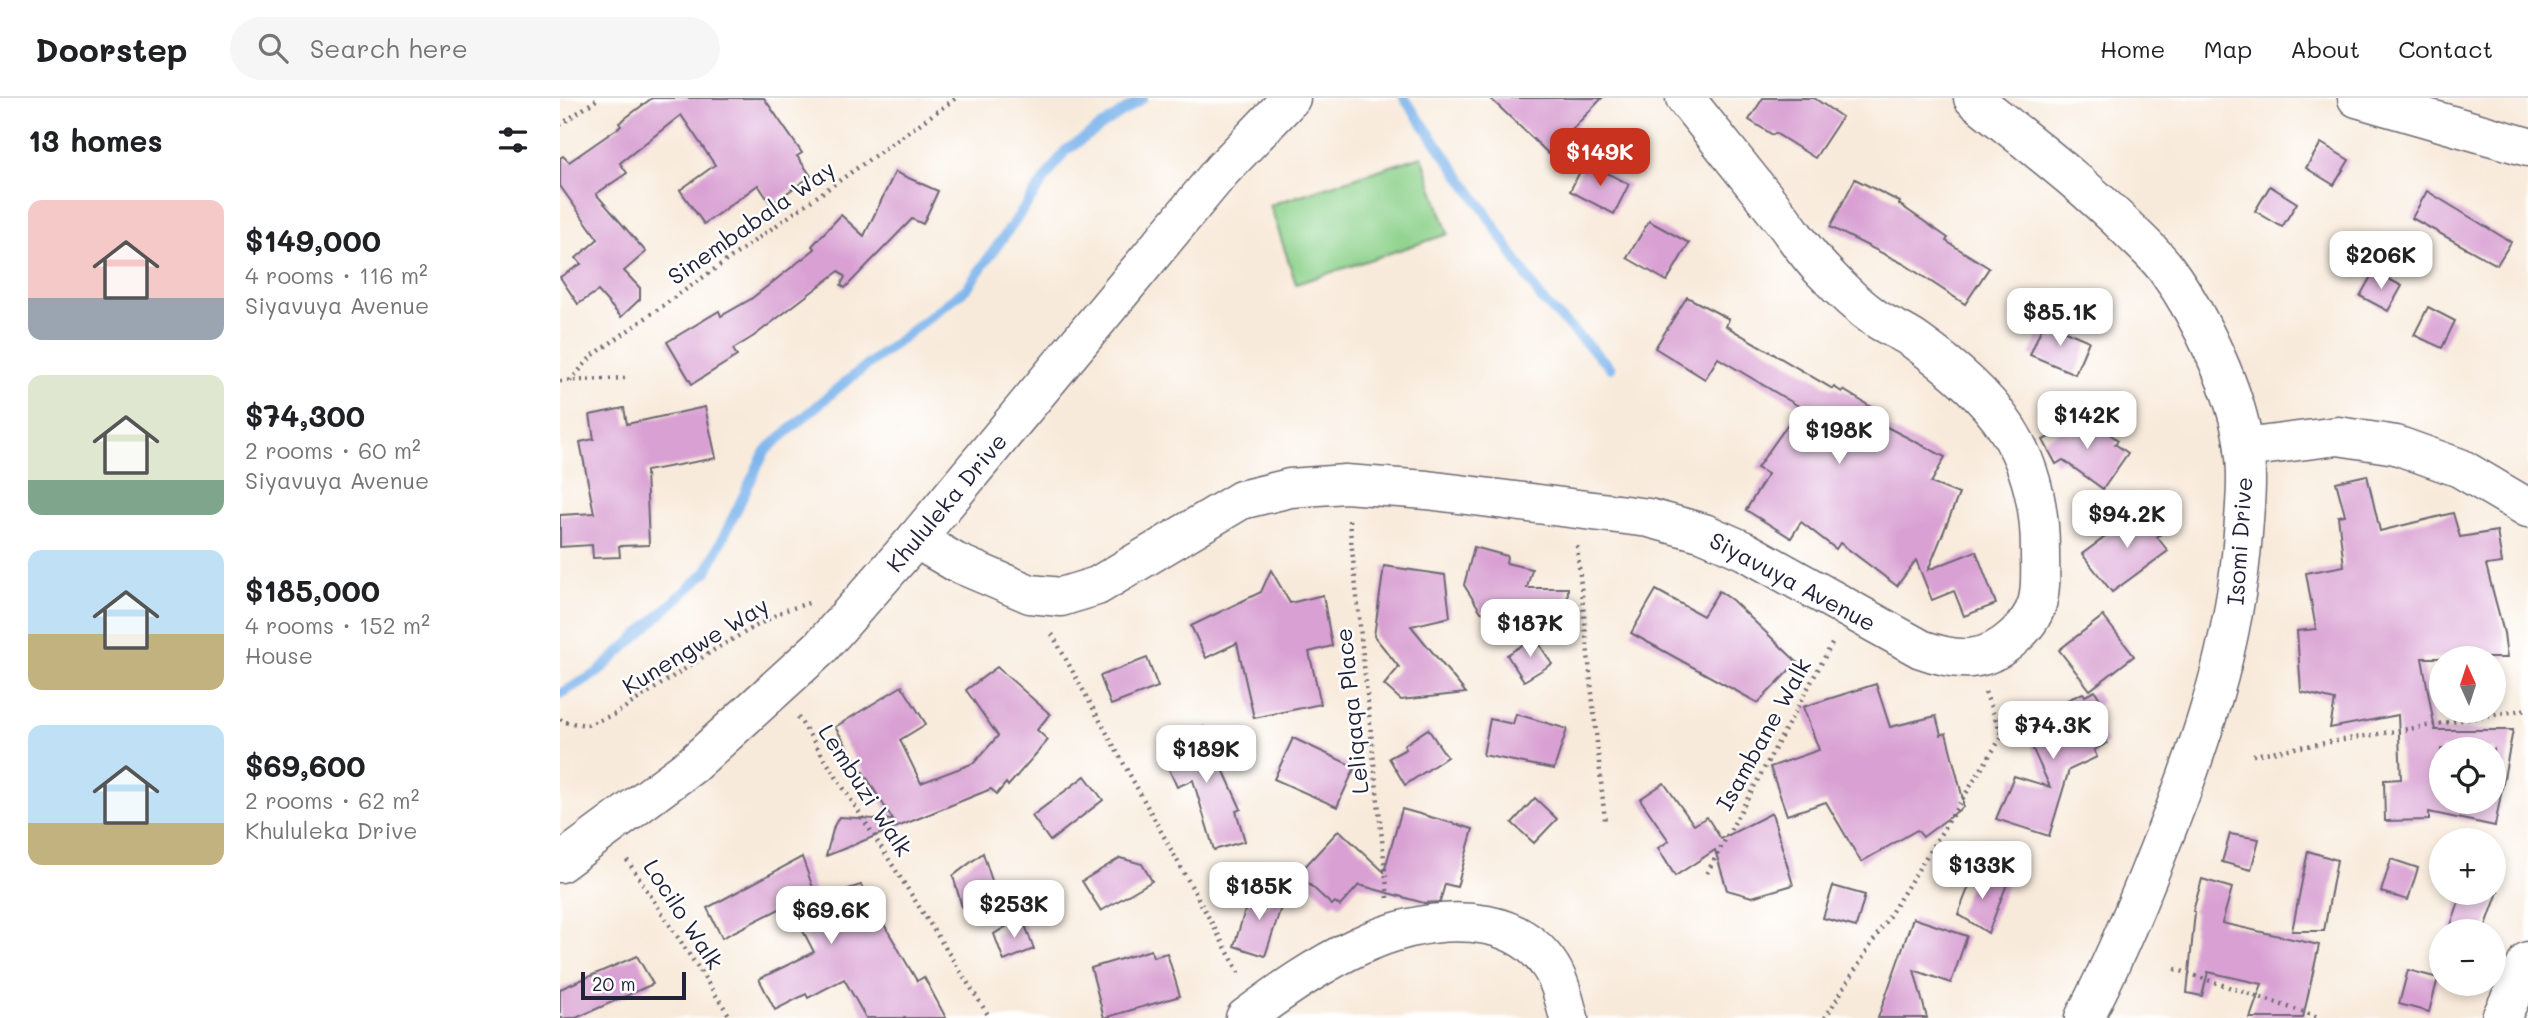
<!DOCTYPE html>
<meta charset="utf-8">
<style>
body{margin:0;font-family:Mali,sans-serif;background:#f6f6f6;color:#202124;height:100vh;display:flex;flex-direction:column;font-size:26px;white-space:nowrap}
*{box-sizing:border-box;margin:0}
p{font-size:23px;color:#757577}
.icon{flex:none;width:38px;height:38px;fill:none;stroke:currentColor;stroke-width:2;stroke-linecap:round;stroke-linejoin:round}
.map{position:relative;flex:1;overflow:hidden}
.side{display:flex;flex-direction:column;background:#fff;width:560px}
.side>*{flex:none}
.needle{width:46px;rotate:357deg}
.tools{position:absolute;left:1869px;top:548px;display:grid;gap:14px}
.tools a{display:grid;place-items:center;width:77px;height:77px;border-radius:50%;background:#fff;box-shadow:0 4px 10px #0003;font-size:35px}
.scale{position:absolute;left:21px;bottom:18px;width:105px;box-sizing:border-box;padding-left:7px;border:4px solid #22223b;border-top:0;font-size:19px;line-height:24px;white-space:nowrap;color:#22223b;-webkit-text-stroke:5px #fff;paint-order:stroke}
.price{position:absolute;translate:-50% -60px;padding:0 16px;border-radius:14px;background:#fff;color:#222;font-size:23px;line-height:46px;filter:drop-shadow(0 2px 4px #0008)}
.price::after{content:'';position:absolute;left:50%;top:42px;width:21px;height:16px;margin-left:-10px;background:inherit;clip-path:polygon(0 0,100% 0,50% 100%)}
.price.current{background:#c8321e;color:#fff}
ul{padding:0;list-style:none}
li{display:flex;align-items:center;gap:21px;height:175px;padding:0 28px}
li span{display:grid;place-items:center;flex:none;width:196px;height:140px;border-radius:14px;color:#555}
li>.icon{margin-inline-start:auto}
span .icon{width:84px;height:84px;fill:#fffc;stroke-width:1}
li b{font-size:30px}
h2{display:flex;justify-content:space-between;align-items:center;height:84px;padding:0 28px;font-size:30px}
header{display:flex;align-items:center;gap:42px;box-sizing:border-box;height:98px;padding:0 35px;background:#fff;border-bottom:2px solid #e0e0e0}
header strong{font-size:33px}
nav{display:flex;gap:38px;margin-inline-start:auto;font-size:24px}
.search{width:490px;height:63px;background:#f6f6f6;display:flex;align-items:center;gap:18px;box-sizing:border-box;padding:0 24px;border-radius:38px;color:#757577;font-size:26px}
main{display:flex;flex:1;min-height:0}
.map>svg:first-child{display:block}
.green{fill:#8cd18a;stroke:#577a62;stroke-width:2}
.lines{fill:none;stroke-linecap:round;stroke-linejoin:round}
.stream{stroke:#7cb4ec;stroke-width:10}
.building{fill:#d9a1d3;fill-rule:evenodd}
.minor-casing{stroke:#6d6873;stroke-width:41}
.path{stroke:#6d6873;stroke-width:4.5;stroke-dasharray:2 5;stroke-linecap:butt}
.minor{stroke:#fff;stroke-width:38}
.labels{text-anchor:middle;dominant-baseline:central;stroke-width:5;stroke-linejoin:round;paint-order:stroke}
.street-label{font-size:23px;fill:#22223b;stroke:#fff}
</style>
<header>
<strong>Doorstep</strong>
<div class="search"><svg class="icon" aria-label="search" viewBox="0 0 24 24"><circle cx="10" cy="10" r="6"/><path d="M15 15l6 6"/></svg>Search here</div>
<nav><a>Home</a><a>Map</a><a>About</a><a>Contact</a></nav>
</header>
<main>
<section class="side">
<h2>13 homes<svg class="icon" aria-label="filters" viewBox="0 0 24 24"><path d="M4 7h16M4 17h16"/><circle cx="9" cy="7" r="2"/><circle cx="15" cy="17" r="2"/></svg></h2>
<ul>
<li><span style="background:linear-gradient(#f6c9c9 70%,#9aa5b1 0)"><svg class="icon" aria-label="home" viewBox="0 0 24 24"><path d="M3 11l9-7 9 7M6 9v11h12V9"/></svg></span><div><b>$149,000</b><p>4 rooms · 116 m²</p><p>Siyavuya Avenue</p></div></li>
<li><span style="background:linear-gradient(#dfe7d0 75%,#7fa58c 0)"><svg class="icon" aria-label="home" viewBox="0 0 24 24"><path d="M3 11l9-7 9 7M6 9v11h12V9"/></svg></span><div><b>$74,300</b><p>2 rooms · 60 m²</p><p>Siyavuya Avenue</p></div></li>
<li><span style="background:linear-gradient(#bfe0f5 60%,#c2b280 0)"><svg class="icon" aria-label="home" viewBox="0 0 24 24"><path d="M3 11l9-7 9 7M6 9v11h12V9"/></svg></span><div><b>$185,000</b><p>4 rooms · 152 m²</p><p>House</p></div></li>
<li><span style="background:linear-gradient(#bfe0f5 70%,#c2b280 0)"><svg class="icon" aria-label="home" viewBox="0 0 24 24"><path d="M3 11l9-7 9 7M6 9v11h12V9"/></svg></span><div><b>$69,600</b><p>2 rooms · 62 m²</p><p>Khululeka Drive</p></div></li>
</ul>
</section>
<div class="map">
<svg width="1968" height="920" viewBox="0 0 1968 920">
<rect width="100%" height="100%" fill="#fff"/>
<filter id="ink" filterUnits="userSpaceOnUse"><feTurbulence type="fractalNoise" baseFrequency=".0143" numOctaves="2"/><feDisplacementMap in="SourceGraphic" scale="14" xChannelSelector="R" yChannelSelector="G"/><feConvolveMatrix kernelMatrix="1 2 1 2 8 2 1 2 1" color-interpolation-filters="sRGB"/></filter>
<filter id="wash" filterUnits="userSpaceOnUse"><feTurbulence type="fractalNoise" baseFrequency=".00686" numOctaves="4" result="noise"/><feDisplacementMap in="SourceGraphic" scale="28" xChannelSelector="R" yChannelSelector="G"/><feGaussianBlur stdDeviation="1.57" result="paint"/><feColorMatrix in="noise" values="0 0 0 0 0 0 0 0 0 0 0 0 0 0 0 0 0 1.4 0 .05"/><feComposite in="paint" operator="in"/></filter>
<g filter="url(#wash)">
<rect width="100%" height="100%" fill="#f8eada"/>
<path class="green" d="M862,58L888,136L736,186L710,107Z"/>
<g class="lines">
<g class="stream">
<path d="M844,0L922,109L982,202L1051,270"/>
<path d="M0,596L37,575L147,473L205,353L279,289L407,190L505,53L583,0"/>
</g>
</g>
<g id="blocks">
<g class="building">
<path d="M92,0H204L242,55L237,58L251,78L211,106L198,87L144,126L120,92L155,67L121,17L60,65L67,75L36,96L86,154L64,173L80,190V201L61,219L38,193L18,206L0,179L21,166L16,160L38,141L0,88V60L3,58L9,64L61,28L59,25Z"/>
<path d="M930,0H1042L989,56Z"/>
<path d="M1203,0H1254L1282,19L1255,60L1215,35L1213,37L1189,22Z"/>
<path d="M1761,45L1789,62L1774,87L1746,70Z"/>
<path d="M1025,64L1069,86L1054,116L1010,93Z"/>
<path d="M335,74L378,93L363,126L352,121L285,190L281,187L285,179L279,173L194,238L173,251L177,258L132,286L107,244L159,213L161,218L191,201L255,151L252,148L281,117L304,138Z"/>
<path d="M1295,81L1340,104L1339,106L1388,140L1386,143L1429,170L1405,206L1344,166L1270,129Z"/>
<path d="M1710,88L1737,105L1722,129L1695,113Z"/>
<path d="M1867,93L1951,144L1937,167L1852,120Z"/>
<path d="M1089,123L1129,145L1107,183L1067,160Z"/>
<path d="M1814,173L1842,188L1828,213L1800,198Z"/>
<path d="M1127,199L1169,221L1166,228L1273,291L1274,289L1282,294L1283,292L1326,318L1321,326L1385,359L1371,385L1399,396L1368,472L1416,453L1436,506L1404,518L1394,493L1372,502L1356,462L1337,488L1280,445L1276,451L1241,424L1231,440L1186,412L1208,376L1197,370L1240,309L1158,260L1145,281L1095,250Z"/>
<path d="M1868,209L1895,223L1882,250L1854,237Z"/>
<path d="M1484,224L1529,243L1515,276L1470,257Z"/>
<path d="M145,309L156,360L86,373L89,447L59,448L60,459L33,460L32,447L0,449V417L34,415L20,344L34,341L30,317L64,310L67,326Z"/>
<path d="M1527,320L1558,342L1555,346L1568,355L1543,391L1503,362L1496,366L1483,342Z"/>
<path d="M1807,377L1820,433L1893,415L1900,439L1937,433L1942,465L1926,467L1944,535L1947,560H1862L1875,632H1953L1935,728L1869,714V722L1825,723L1824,682L1841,681L1838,617L1770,630L1775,602L1741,594L1737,533L1756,531L1746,475L1784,468L1778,418L1785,417L1776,384ZM1881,651H1934V704H1881Z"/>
<path d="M1585,410L1603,434L1597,439L1608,453L1552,494L1522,456Z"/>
<path d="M914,449L947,458L946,465L972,471L967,490H1008L1007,519L961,518L966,526L921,514L904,487Z"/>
<path d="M824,468L885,477L890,519L851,528L906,595L841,602L824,587L839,569L814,538Z"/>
<path d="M711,472L730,505L763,497L772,548L749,554L761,606L694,620L677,545L646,560L631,528L701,494Z"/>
<path d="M1096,492L1143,518L1159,493L1172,502L1237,564L1198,605L1071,535Z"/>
<path d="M1543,518L1574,558L1530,592L1499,552Z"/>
<path d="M975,539L992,566L964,583L947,557Z"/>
<path d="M587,560L598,589L551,607L540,578Z"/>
<path d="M437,569L490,616L477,632L488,642L448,688L446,685L437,696L431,691L266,758L274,728L279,719L333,722L275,629L342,588L366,626L340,642L361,685L414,665L438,638L406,592Z"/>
<path d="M1316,586L1330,629L1376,618L1381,637L1386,635L1403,701V709L1363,739L1357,732L1301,764L1266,704L1227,717L1210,669L1259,652L1243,609Z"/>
<path d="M1535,593L1542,604L1531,612L1547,645L1534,652L1537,659L1509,672L1489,738L1436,721L1454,678L1490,689L1462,627L1493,613L1491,609L1523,595L1525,598Z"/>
<path d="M956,616L1007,631L994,671L923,657L930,621L953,626Z"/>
<path d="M644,629L681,711L676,713L685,743L654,752L633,682L617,689L599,649Z"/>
<path d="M868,631L887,659L845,687L829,660L846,651L844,647Z"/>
<path d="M733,640L795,669L777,709L714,681Z"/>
<path d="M525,678L543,702L490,743L472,718Z"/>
<path d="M1104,685L1134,727L1147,719L1161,741L1212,715L1233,787L1192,799L1167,792L1155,752L1115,778L1098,750L1109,743L1080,701Z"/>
<path d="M975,700L997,721L974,745L952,725Z"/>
<path d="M842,711L913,731L897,789L885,786L880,804L864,805L799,787L780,808L775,804L772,807L738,776L779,732L824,774Z"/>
<path d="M1670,736L1699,741L1691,772L1662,764Z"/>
<path d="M1748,753L1777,762L1764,833H1732Z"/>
<path d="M423,755L433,786L402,809L393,778Z"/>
<path d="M242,759L257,801L301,787L357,883L364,879L386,920H306L284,881L248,900L246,896L215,912L199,881L254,854L229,806L162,840L147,810Z"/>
<path d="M560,760L582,766L592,783L541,813L522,783Z"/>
<path d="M1831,761L1858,770L1848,802L1821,794Z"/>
<path d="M1415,773L1447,786L1428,835L1398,816Z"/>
<path d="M695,780L704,812L729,785L705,858L674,848Z"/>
<path d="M1642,781L1672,790L1662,825L1759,847L1743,920H1690L1702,886L1648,874L1642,898L1627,895L1635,814L1633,813Z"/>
<path d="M1273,788L1305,797L1296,829L1263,820Z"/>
<path d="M1902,794H1938L1924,833H1889Z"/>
<path d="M462,819L474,851L444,863L434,836Z"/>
<path d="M1353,820L1407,838L1391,885L1354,872L1367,920H1318Z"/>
<path d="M591,852L593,859L607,855L620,898L544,920L531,870Z"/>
<path d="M77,858L93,886L16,920H0V891Z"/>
<path d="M1848,872L1878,880L1869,914L1839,906Z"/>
</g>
</g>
</g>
<g filter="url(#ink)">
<use href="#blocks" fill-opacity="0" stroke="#6d6873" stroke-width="2"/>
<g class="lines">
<defs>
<g id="minor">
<path d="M1413,0C1466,43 1522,85 1570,133C1583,146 1597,158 1607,172C1639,216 1678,296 1684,350C1688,378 1685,408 1683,435C1675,550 1640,650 1597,756C1575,812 1552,867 1524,920"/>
<path d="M1797,0L1968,49"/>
<path d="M1684,350L1778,338L1836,347L1900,370L1968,410"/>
<path d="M356,441L395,464L470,496L501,499L537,488L681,402L730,390L785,386L867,392L1089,420L1144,435L1185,453L1361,551C1397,564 1425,566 1454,539C1485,511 1480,490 1480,452C1480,352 1434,299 1357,244C1344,234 1328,229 1315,220C1298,208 1279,190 1264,174C1248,158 1235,138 1221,120C1189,80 1157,40 1125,0"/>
<path d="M0,765L132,667L260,550L356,441L662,72L731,0"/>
<path d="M685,920C753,869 838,811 927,827C952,832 973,844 988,865C1000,881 1004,902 1009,920"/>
<path d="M1941,920L1968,863"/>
</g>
</defs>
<use href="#minor" class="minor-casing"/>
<g class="path">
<path d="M0,27L39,0"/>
<path d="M0,283L65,280"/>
<path d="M10,283L32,258L396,0"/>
<path d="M789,422L828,800"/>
<path d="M1017,448L1045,723"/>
<path d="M492,536L681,878"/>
<path d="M238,619L430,920"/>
<path d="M0,621L4,624L27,627L55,616L157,550L223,513L252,504"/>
<path d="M1693,657L1968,611"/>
<path d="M67,762L171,920"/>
<path d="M1147,775L1273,544"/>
<path d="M1615,871L1761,920"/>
<path d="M1265,920L1442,638L1425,594"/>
</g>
<use href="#minor" class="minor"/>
</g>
</g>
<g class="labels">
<g class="street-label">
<text transform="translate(191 124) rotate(-35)">Sinembabala Way</text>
<text transform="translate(386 404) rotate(-50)">Khululeka Drive</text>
<text transform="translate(1679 443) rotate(-86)">Isomi Drive</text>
<text transform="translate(1233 483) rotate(28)">Siyavuya Avenue</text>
<text transform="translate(135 547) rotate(-31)">Kunengwe Way</text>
<text transform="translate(791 613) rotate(-96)">Leliqaqa Place</text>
<text transform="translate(1203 636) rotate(-61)">Isambane Walk</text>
<text transform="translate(306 692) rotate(57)">Lembuzi Walk</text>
<text transform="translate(124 816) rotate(57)">Locilo Walk</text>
</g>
</g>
</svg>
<div class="tools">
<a><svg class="needle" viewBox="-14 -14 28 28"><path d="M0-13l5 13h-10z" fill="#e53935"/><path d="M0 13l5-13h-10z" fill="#757577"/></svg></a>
<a><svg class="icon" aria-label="locate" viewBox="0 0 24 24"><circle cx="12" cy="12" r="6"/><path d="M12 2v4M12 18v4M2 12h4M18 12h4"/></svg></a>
<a>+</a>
<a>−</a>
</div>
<div class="scale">20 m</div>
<b class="price current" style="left:1040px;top:90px">$149K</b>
<b class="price" style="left:1821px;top:193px">$206K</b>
<b class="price" style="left:1500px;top:250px">$85.1K</b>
<b class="price" style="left:1527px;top:353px">$142K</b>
<b class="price" style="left:1279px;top:368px">$198K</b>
<b class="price" style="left:1567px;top:452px">$94.2K</b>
<b class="price" style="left:970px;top:561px">$187K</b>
<b class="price" style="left:1493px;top:663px">$74.3K</b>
<b class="price" style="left:646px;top:687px">$189K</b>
<b class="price" style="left:1422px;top:803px">$133K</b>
<b class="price" style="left:699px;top:824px">$185K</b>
<b class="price" style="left:454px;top:842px">$253K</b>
<b class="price" style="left:271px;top:848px">$69.6K</b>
</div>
</main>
